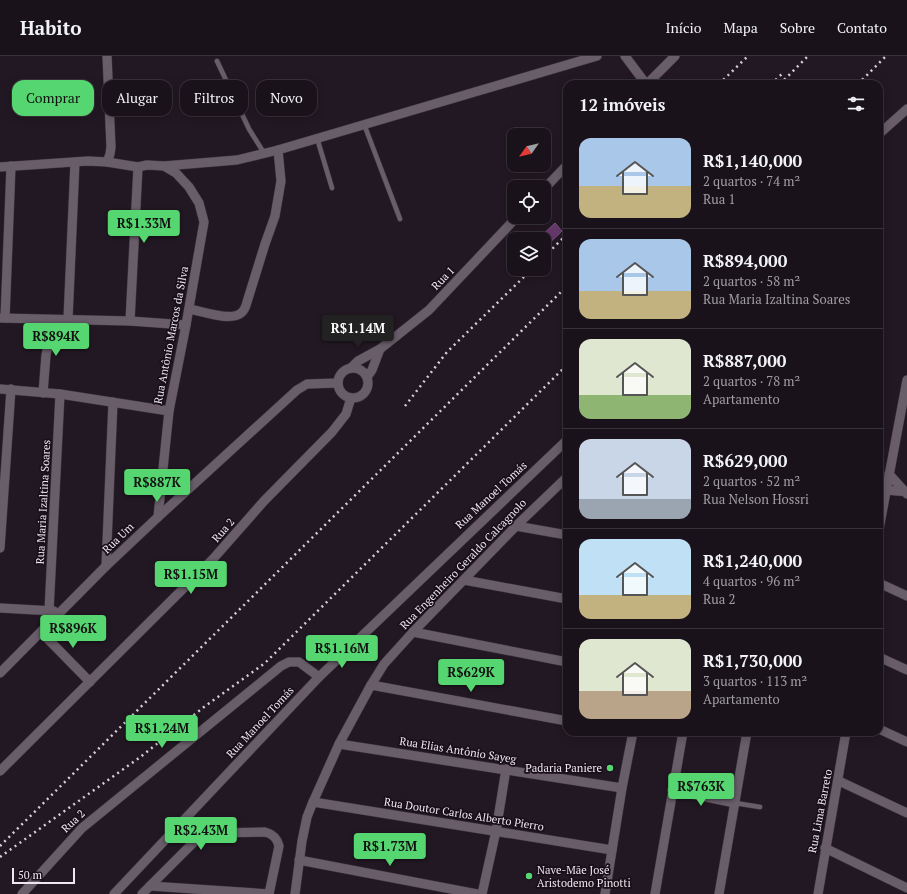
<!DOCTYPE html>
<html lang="pt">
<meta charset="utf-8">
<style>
body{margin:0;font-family:"PT Serif",serif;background:#231b23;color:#f1f3f6;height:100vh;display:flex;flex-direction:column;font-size:15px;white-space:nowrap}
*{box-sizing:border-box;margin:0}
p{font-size:13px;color:#9f9ea2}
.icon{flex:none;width:22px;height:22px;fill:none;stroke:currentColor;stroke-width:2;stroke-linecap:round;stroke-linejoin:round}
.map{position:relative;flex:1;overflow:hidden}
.sheet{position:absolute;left:563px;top:24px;width:320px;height:656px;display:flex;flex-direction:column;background:#1a121a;border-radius:12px;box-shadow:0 2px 10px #0003,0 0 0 1px #383239}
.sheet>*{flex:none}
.guide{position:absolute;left:12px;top:24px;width:380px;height:36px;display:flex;gap:8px}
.needle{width:26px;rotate:236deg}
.tools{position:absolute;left:507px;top:72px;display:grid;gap:8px}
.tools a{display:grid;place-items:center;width:44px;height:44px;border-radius:8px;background:#1a121a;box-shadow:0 2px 10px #0003,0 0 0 1px #383239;font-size:20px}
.scale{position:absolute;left:12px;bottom:10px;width:63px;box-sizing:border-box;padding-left:4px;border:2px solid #eee7ef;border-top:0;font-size:11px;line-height:14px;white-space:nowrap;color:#eee7ef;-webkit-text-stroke:3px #180f19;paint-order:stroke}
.price{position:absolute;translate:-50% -34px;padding:0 9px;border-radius:4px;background:#56d671;color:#111;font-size:13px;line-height:26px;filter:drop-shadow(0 1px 2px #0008)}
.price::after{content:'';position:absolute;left:50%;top:24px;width:12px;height:9px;margin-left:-6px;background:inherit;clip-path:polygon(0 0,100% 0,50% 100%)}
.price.current{background:#222;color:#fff}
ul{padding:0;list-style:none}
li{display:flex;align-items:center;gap:12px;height:100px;padding:0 16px}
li+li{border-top:1px solid #383239}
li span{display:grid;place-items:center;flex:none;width:112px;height:80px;border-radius:12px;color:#555}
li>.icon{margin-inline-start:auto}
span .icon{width:48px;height:48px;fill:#fffc;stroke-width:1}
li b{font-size:17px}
h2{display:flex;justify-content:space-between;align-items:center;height:48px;padding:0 16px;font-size:17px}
.pill{padding:0 14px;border-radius:12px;background:#1a121a;box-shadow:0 2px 10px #0003,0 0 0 1px #383239;font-size:14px;line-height:36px}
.pill.current{background:#56d671;color:#111}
header{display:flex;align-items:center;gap:24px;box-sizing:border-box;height:56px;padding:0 20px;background:#1a121a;border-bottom:1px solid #383239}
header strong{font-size:19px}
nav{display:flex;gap:22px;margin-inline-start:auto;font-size:14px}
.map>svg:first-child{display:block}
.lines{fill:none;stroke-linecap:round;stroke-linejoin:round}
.lane-casing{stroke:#3d363e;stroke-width:5.5}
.street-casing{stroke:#3d363e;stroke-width:10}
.lane{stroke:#685d69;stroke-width:4.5}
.street{stroke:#685d69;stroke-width:9}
.rail{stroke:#d6cfd7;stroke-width:2.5;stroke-dasharray:2 4;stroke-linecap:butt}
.shaded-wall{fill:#39163e}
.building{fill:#65396b;stroke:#7a5480}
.poi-dot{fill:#56d671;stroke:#180f19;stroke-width:1.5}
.labels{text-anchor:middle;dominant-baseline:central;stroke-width:3.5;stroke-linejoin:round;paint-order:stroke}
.street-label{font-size:11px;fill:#eee7ef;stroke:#180f19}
.poi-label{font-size:11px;fill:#eee7ef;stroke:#180f19;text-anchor:end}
</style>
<header>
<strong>Habito</strong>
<nav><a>Início</a><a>Mapa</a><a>Sobre</a><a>Contato</a></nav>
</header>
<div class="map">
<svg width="907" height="838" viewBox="0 0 907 838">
<rect width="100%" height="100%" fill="#221823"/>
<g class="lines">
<defs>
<g id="lane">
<path d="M217,5L249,73L264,97"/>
<path d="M364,68L400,163"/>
<path d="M317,82L332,132"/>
<path d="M735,747L760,751"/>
</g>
<g id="street">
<path d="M625,0L646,28"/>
<path d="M647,28L675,0"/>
<path d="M879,78L907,53"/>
<path d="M107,106L110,98L111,91L107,0"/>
<path d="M164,110L237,104L278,94L597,0"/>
<path d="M0,111L88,105L107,106L138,111L147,109L164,110L176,117L189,131L199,147L204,166L186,269L169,355L158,461"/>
<path d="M544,133L567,109"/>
<path d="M189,253C201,255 231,266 241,257C244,255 246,250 247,246L265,188L275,160L281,125L278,94"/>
<path d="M0,262L130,265L186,269"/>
<path d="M5,262L11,110"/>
<path d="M68,263L75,106"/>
<path d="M130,265L138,111"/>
<path d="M351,312L358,305L380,293L429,254L517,161"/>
<circle cx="353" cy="327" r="15"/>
<path d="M367,321L372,314L380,293"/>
<path d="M0,333L60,338L169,355"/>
<path d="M43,337L46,299L54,264"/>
<path d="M889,418L907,438"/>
<path d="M879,434C888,433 895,436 904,435"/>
<path d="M516,470L567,479"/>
<path d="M879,473L907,324"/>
<path d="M0,492L11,333"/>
<path d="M106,510L113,346"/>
<path d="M464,524L567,543"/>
<path d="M879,527L907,540"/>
<path d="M0,552L54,555"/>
<path d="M49,555L60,338"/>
<path d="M41,576L90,626"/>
<path d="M413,576L567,606"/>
<path d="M879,601L907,614"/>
<path d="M0,617L106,510L158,461L297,334L307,328L338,327"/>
<path d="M371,629L567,665"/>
<path d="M879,673L907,686"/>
<path d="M339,688L622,732"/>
<path d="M0,715L213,503L264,445L332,376L346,358L351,342"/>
<path d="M839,725L907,757"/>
<path d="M672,734L735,747"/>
<path d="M313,746L612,794"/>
<path d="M825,792L907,832"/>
<path d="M299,804L477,838"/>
<path d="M150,830L269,838"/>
<path d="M22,838L82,772L281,610L289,606H299L319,621"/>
<path d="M114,838L319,621L567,384"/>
<path d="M142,838L196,784L204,779L211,777L265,776C273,778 277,782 279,790L269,838"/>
<path d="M295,838L302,785L307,761L313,746L339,688L371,629L384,608L413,576L516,470L567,421"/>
<path d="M482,838L496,775L506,713"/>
<path d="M605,838L622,732L633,676"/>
<path d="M655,838L683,676"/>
<path d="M719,838L747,676"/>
<path d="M818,838L846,676"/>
</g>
</defs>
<use href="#lane" class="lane-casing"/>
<use href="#street" class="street-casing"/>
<use href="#lane" class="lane"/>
<use href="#street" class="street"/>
<g class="rail">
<path d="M719,28L748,0"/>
<path d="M771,28L783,17"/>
<path d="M780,28L808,0"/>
<path d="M858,28L886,0"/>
<path d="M544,201L567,178"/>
<path d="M405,350L447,296L532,213"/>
<path d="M0,790L567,230"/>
<path d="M0,801L139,702L204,651L265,607L567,309"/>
</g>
</g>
<path class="shaded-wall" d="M562,175L559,180L544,194V192Z"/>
<path class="building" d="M555,167L562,175L544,192V183H538Z"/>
<g class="poi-dot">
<circle cx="610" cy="712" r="4"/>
<circle cx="529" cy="820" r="4"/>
</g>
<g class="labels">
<g class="street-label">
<text transform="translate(443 222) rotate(-46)">Rua 1</text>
<text transform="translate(171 279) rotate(-79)">Rua Antônio Marcos da Silva</text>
<text transform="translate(491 439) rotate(-43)">Rua Manoel Tomás</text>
<text transform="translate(43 446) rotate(-87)">Rua Maria Izaltina Soares</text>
<text transform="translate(223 474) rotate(-49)">Rua 2</text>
<text transform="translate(118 482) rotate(-44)">Rua Um</text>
<text transform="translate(463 508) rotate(-46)">Rua Engenheiro Geraldo Calcagnolo</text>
<text transform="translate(260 666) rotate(-47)">Rua Manoel Tomás</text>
<text transform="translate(458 694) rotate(9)">Rua Elias Antônio Sayeg</text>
<text transform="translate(820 755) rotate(-79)">Rua Lima Barreto</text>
<text transform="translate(464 758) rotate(9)">Rua Doutor Carlos Alberto Pierro</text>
<text transform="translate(73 765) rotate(-43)">Rua 2</text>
</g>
<g class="poi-label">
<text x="602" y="712">Padaria Paniere</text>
<text x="537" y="814" text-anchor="start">Nave-Mãe José<tspan x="537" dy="13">Aristodemo Pinotti</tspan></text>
</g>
</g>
</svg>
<div class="tools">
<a><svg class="needle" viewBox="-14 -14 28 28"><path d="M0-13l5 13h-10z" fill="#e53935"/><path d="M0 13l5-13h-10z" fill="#9f9ea2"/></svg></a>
<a><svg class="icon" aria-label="locate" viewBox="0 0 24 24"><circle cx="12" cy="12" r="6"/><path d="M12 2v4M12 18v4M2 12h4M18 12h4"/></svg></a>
<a><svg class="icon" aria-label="layers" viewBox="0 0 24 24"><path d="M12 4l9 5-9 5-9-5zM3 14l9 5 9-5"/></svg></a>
</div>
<div class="scale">50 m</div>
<b class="price" style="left:144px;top:188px">R$1.33M</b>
<b class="price current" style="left:358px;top:293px">R$1.14M</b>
<b class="price" style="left:56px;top:301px">R$894K</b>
<b class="price" style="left:157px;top:447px">R$887K</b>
<b class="price" style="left:191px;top:539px">R$1.15M</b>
<b class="price" style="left:73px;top:593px">R$896K</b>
<b class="price" style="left:342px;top:613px">R$1.16M</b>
<b class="price" style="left:471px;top:637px">R$629K</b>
<b class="price" style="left:162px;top:693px">R$1.24M</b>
<b class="price" style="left:701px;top:751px">R$763K</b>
<b class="price" style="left:201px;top:795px">R$2.43M</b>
<b class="price" style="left:390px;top:811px">R$1.73M</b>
<div class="guide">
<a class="pill current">Comprar</a>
<a class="pill">Alugar</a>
<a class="pill">Filtros</a>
<a class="pill">Novo</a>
</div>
<section class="sheet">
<h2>12 imóveis<svg class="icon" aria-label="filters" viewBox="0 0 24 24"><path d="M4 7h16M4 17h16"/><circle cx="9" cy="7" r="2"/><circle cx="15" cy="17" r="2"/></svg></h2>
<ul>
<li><span style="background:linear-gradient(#a9c7e8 60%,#c2b280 0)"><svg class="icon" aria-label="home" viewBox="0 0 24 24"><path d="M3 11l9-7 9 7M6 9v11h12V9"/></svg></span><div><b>R$1,140,000</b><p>2 quartos · 74 m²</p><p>Rua 1</p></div></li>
<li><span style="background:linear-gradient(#a9c7e8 65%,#c2b280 0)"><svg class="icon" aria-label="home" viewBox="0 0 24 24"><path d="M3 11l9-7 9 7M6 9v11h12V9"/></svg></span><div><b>R$894,000</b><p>2 quartos · 58 m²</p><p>Rua Maria Izaltina Soares</p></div></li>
<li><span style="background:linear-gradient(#dfe7d0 70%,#8fb573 0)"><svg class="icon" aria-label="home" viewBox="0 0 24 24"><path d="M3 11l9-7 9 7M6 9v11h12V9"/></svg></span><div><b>R$887,000</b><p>2 quartos · 78 m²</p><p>Apartamento</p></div></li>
<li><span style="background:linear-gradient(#c9d6e8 75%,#9aa5b1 0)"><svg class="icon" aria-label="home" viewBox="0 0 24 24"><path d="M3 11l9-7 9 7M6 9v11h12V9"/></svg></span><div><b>R$629,000</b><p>2 quartos · 52 m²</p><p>Rua Nelson Hossri</p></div></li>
<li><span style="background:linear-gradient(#bfe0f5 70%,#c2b280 0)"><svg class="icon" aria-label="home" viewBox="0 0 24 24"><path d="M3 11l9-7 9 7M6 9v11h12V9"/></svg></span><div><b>R$1,240,000</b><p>4 quartos · 96 m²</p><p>Rua 2</p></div></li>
<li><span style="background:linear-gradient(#dfe7d0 65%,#b9a48a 0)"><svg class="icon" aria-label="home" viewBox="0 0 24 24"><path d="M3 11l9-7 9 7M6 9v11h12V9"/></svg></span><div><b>R$1,730,000</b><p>3 quartos · 113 m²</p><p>Apartamento</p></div></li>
</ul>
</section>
</div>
